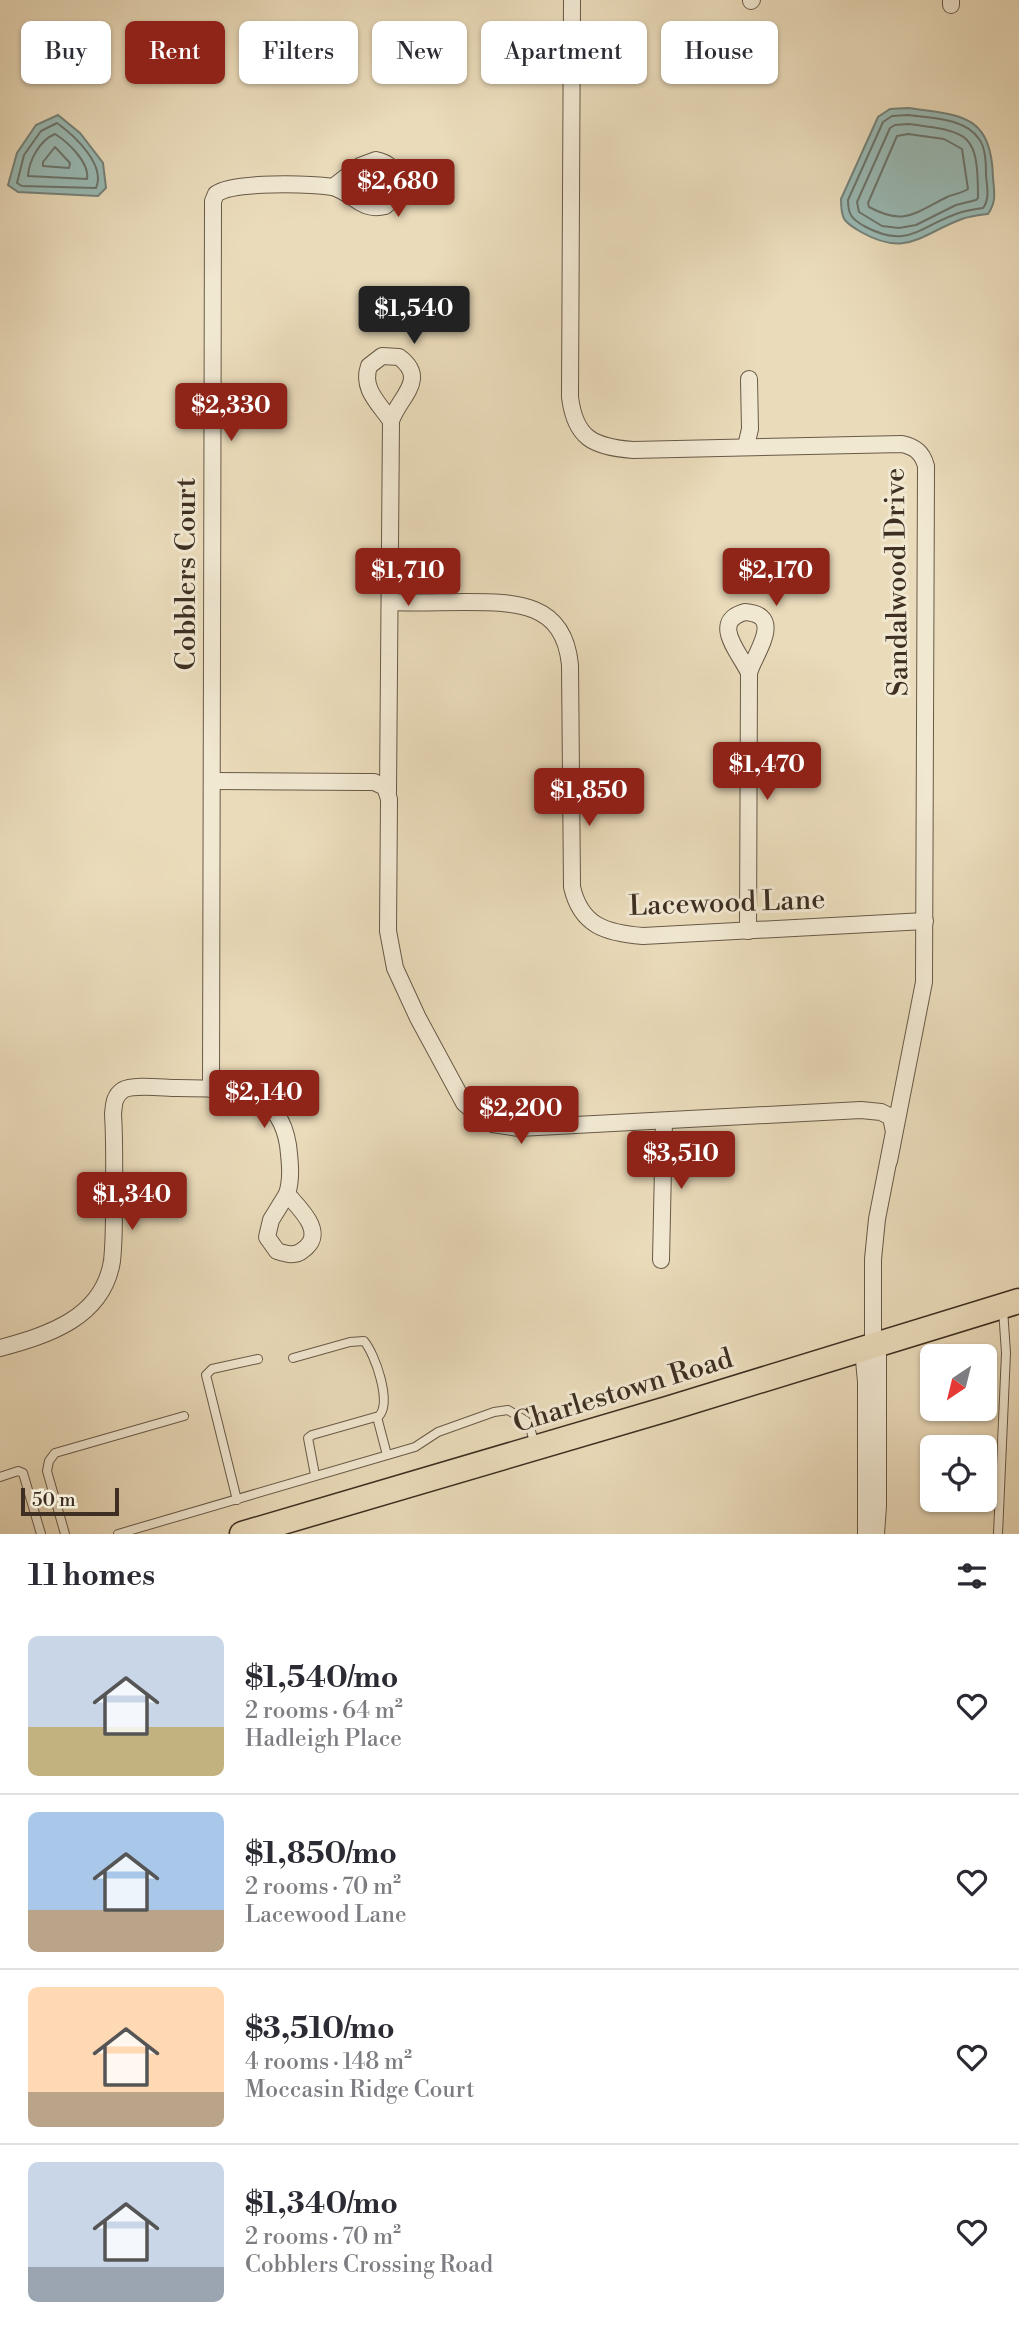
<!DOCTYPE html>
<meta charset="utf-8">
<style>
body{margin:0;font-family:"Libre Bodoni",serif;background:#f2f2f3;color:#2b2b33;height:100vh;display:flex;flex-direction:column;font-size:26px;white-space:nowrap}
*{box-sizing:border-box;margin:0}
p{font-size:23px;color:#7c7c81}
.icon{flex:none;width:38px;height:38px;fill:none;stroke:currentColor;stroke-width:2;stroke-linecap:round;stroke-linejoin:round}
.map{position:relative;height:1534px;overflow:hidden}
.sheet{display:flex;flex-direction:column;background:#fff;flex:1}
.sheet>*{flex:none}
.hud{position:absolute;left:21px;top:21px;width:978px;height:63px;display:flex;gap:14px}
.needle{width:46px;rotate:215deg}
.tools{position:absolute;left:920px;top:1344px;display:grid;gap:14px}
.tools a{display:grid;place-items:center;width:77px;height:77px;border-radius:10px;background:#fff;box-shadow:0 2px 5px #0004;font-size:35px}
.scale{position:absolute;left:21px;bottom:18px;width:98px;box-sizing:border-box;padding-left:7px;border:4px solid #3e2f22;border-top:0;font-size:19px;line-height:24px;white-space:nowrap;color:#3e2f22;-webkit-text-stroke:5px #f1e8d2;paint-order:stroke}
.price{position:absolute;translate:-50% -60px;padding:0 16px;border-radius:7px;background:#8f2418;color:#fff;font-size:23px;line-height:46px;filter:drop-shadow(0 2px 4px #0008)}
.price::after{content:'';position:absolute;left:50%;top:42px;width:21px;height:16px;margin-left:-10px;background:inherit;clip-path:polygon(0 0,100% 0,50% 100%)}
.price.current{background:#222;color:#fff}
ul{padding:0;list-style:none}
li{display:flex;align-items:center;gap:21px;height:175px;padding:0 28px}
li+li{border-top:2px solid #e1e1e2}
li span{display:grid;place-items:center;flex:none;width:196px;height:140px;border-radius:10px;color:#555}
li>.icon{margin-inline-start:auto}
span .icon{width:84px;height:84px;fill:#fffc;stroke-width:1}
li b{font-size:30px}
h2{display:flex;justify-content:space-between;align-items:center;height:84px;padding:0 28px;font-size:30px}
.tag{padding:0 24px;border-radius:10px;background:#fff;box-shadow:0 2px 5px #0004;font-size:24px;line-height:63px}
.tag.current{background:#8f2418;color:#fff}
.map>svg:first-child{display:block}
.water{fill:#99bab5;stroke:#75827a;stroke-width:2}
.lines{fill:none;stroke-linecap:round;stroke-linejoin:round}
.shore{stroke:#6c746c;stroke-width:2}
.service-casing{stroke:#695a48;stroke-width:10}
.minor-casing{stroke:#695a48;stroke-width:18}
.primary-casing{stroke:#3e2f22;stroke-width:27}
.service{stroke:#f1e8d2;stroke-width:8}
.minor{stroke:#f1e8d2;stroke-width:16}
.primary{stroke:#eadbba;stroke-width:24}
.labels{text-anchor:middle;dominant-baseline:central;stroke-width:6;stroke-linejoin:round;paint-order:stroke}
.street-label{font-size:28px;fill:#3e2f22;stroke:#f1e8d2}
</style>
<div class="map">
<svg width="1019" height="1534" viewBox="0 0 1019 1534">
<rect width="100%" height="100%" fill="#eadbba"/>
<filter id="stains"><feTurbulence type="fractalNoise" baseFrequency=".00286" numOctaves="4"/><feColorMatrix values="0 0 0 0 .2 0 0 0 0 .09 0 0 0 0 .02 0 0 0 .5 -.17"/></filter>
<radialGradient id="worn" r=".72"><stop offset=".6" stop-color="#630" stop-opacity="0"/><stop offset="1" stop-color="#630" stop-opacity=".3"/></radialGradient>
<g class="water">
<path d="M908,108C961,115 991,114 993,177C994,192 997,201 988,214C980,215 970,216 962,219C921,234 907,258 861,232C844,222 841,220 841,199L878,117L890,109Z"/>
<path d="M58,115L80,133L103,163L106,188L98,196L18,192L8,185L17,153L36,125Z"/>
</g>
<g class="lines">
<g class="shore">
<path d="M908,115C931,118 965,118 979,139C986,148 986,165 986,176C987,186 990,199 983,208C976,209 969,210 962,212C921,224 910,251 864,226C852,219 848,215 848,200L883,122L892,116Z"/>
<path d="M57,123C75,136 106,165 96,188L22,186L17,183L24,155L41,131Z"/>
<path d="M908,124C970,132 978,132 978,198L976,200L956,205L916,225L899,228L882,226L859,212L857,202L890,128L895,125Z"/>
<path d="M55,134C68,142 90,163 87,179L28,176C29,160 40,140 55,134Z"/>
<path d="M908,134L944,139L962,149L968,189C962,193 954,194 947,197C915,213 904,226 869,207L868,203L897,136Z"/>
<path d="M55,147L70,163L69,168L43,166V162Z"/>
</g>
<defs>
<g id="service">
<path d="M293,1358L350,1342L364,1341C375,1354 392,1402 379,1416L312,1435L308,1438L315,1475"/>
<path d="M377,1417L387,1455"/>
<path d="M0,1477L18,1471L23,1473L41,1534"/>
<path d="M237,1500L206,1375L212,1369L258,1359"/>
<path d="M65,1534L47,1471L49,1461L55,1453L184,1416"/>
<path d="M118,1534L415,1447L438,1432L494,1412L508,1410L526,1421L530,1427L535,1446"/>
<path d="M998,1534L1006,1353L1003,1309"/>
</g>
<g id="minor">
<path d="M572,0L570,397C575,438 593,447 633,450L902,444C915,447 922,452 926,466L924,982L889,1161"/>
<path d="M751,1L752,0"/>
<path d="M951,5V0"/>
<path d="M376,160C401,165 405,190 385,206C362,212 354,194 333,187L360,166Z"/>
<path d="M382,356L399,357C429,379 399,397 391,421C379,403 361,389 369,366Z"/>
<path d="M746,446L750,429L749,379"/>
<path d="M390,602C415,603 440,602 465,602C516,602 564,602 570,665L572,887C581,926 606,933 643,936L925,921"/>
<path d="M745,612C786,615 754,654 749,673C741,654 709,622 745,612Z"/>
<path d="M213,781L363,782H374L385,787L389,799L388,931L395,968L418,1018L464,1103L482,1118L493,1124L519,1128L861,1110L881,1112L891,1117L894,1132L877,1219L873,1259V1346"/>
<path d="M388,792L391,421"/>
<path d="M748,931L749,673"/>
<path d="M211,1089L213,201L216,194C233,181 310,184 333,187"/>
<path d="M287,1194C300,1209 327,1233 303,1250C295,1257 286,1254 277,1251L267,1237L271,1220Z"/>
<path d="M661,1260L664,1121"/>
<path d="M0,1348C48,1335 103,1318 112,1261C114,1243 114,1224 114,1206C114,1176 115,1145 113,1114C114,1104 114,1096 123,1090C133,1084 164,1088 177,1088C226,1089 278,1083 288,1145C290,1162 292,1178 287,1194"/>
<path d="M863,1349L866,1382V1534"/>
<path d="M876,1534L878,1506V1344"/>
</g>
<path id="primary" d="M242,1534L667,1409L1019,1301"/>
</defs>
<use href="#service" class="service-casing"/>
<use href="#minor" class="minor-casing"/>
<use href="#primary" class="primary-casing"/>
<use href="#service" class="service"/>
<use href="#minor" class="minor"/>
<use href="#primary" class="primary"/>
</g>
<g class="labels">
<g class="street-label">
<text transform="translate(186 574) rotate(-90)">Cobblers Court</text>
<text transform="translate(897 582) rotate(-91)">Sandalwood Drive</text>
<text transform="translate(727 903) rotate(-2)">Lacewood Lane</text>
<text transform="translate(623 1391) rotate(-17)">Charlestown Road</text>
</g>
</g>
<rect width="100%" height="100%" filter="url(#stains)"/>
<rect width="100%" height="100%" fill="url(#worn)"/>
</svg>
<div class="tools">
<a><svg class="needle" viewBox="-14 -14 28 28"><path d="M0-13l5 13h-10z" fill="#e53935"/><path d="M0 13l5-13h-10z" fill="#7c7c81"/></svg></a>
<a><svg class="icon" aria-label="locate" viewBox="0 0 24 24"><circle cx="12" cy="12" r="6"/><path d="M12 2v4M12 18v4M2 12h4M18 12h4"/></svg></a>
</div>
<div class="scale">50 m</div>
<b class="price" style="left:398px;top:219px">$2,680</b>
<b class="price current" style="left:414px;top:346px">$1,540</b>
<b class="price" style="left:231px;top:443px">$2,330</b>
<b class="price" style="left:408px;top:608px">$1,710</b>
<b class="price" style="left:776px;top:608px">$2,170</b>
<b class="price" style="left:767px;top:802px">$1,470</b>
<b class="price" style="left:589px;top:828px">$1,850</b>
<b class="price" style="left:264px;top:1130px">$2,140</b>
<b class="price" style="left:521px;top:1146px">$2,200</b>
<b class="price" style="left:681px;top:1191px">$3,510</b>
<b class="price" style="left:132px;top:1232px">$1,340</b>
<div class="hud">
<a class="tag">Buy</a>
<a class="tag current">Rent</a>
<a class="tag">Filters</a>
<a class="tag">New</a>
<a class="tag">Apartment</a>
<a class="tag">House</a>
</div>
</div>
<section class="sheet">
<h2>11 homes<svg class="icon" aria-label="filters" viewBox="0 0 24 24"><path d="M4 7h16M4 17h16"/><circle cx="9" cy="7" r="2"/><circle cx="15" cy="17" r="2"/></svg></h2>
<ul>
<li><span style="background:linear-gradient(#c9d6e8 65%,#c2b280 0)"><svg class="icon" aria-label="home" viewBox="0 0 24 24"><path d="M3 11l9-7 9 7M6 9v11h12V9"/></svg></span><div><b>$1,540/mo</b><p>2 rooms · 64 m²</p><p>Hadleigh Place</p></div><svg class="icon" aria-label="heart" viewBox="0 0 24 24"><path d="M12 20l-8-8c-3-5 5-10 8-4 3-6 11-1 8 4z"/></svg></li>
<li><span style="background:linear-gradient(#a9c7e8 70%,#b9a48a 0)"><svg class="icon" aria-label="home" viewBox="0 0 24 24"><path d="M3 11l9-7 9 7M6 9v11h12V9"/></svg></span><div><b>$1,850/mo</b><p>2 rooms · 70 m²</p><p>Lacewood Lane</p></div><svg class="icon" aria-label="heart" viewBox="0 0 24 24"><path d="M12 20l-8-8c-3-5 5-10 8-4 3-6 11-1 8 4z"/></svg></li>
<li><span style="background:linear-gradient(#ffd9b3 75%,#b9a48a 0)"><svg class="icon" aria-label="home" viewBox="0 0 24 24"><path d="M3 11l9-7 9 7M6 9v11h12V9"/></svg></span><div><b>$3,510/mo</b><p>4 rooms · 148 m²</p><p>Moccasin Ridge Court</p></div><svg class="icon" aria-label="heart" viewBox="0 0 24 24"><path d="M12 20l-8-8c-3-5 5-10 8-4 3-6 11-1 8 4z"/></svg></li>
<li><span style="background:linear-gradient(#c9d6e8 75%,#9aa5b1 0)"><svg class="icon" aria-label="home" viewBox="0 0 24 24"><path d="M3 11l9-7 9 7M6 9v11h12V9"/></svg></span><div><b>$1,340/mo</b><p>2 rooms · 70 m²</p><p>Cobblers Crossing Road</p></div><svg class="icon" aria-label="heart" viewBox="0 0 24 24"><path d="M12 20l-8-8c-3-5 5-10 8-4 3-6 11-1 8 4z"/></svg></li>
</ul>
</section>
